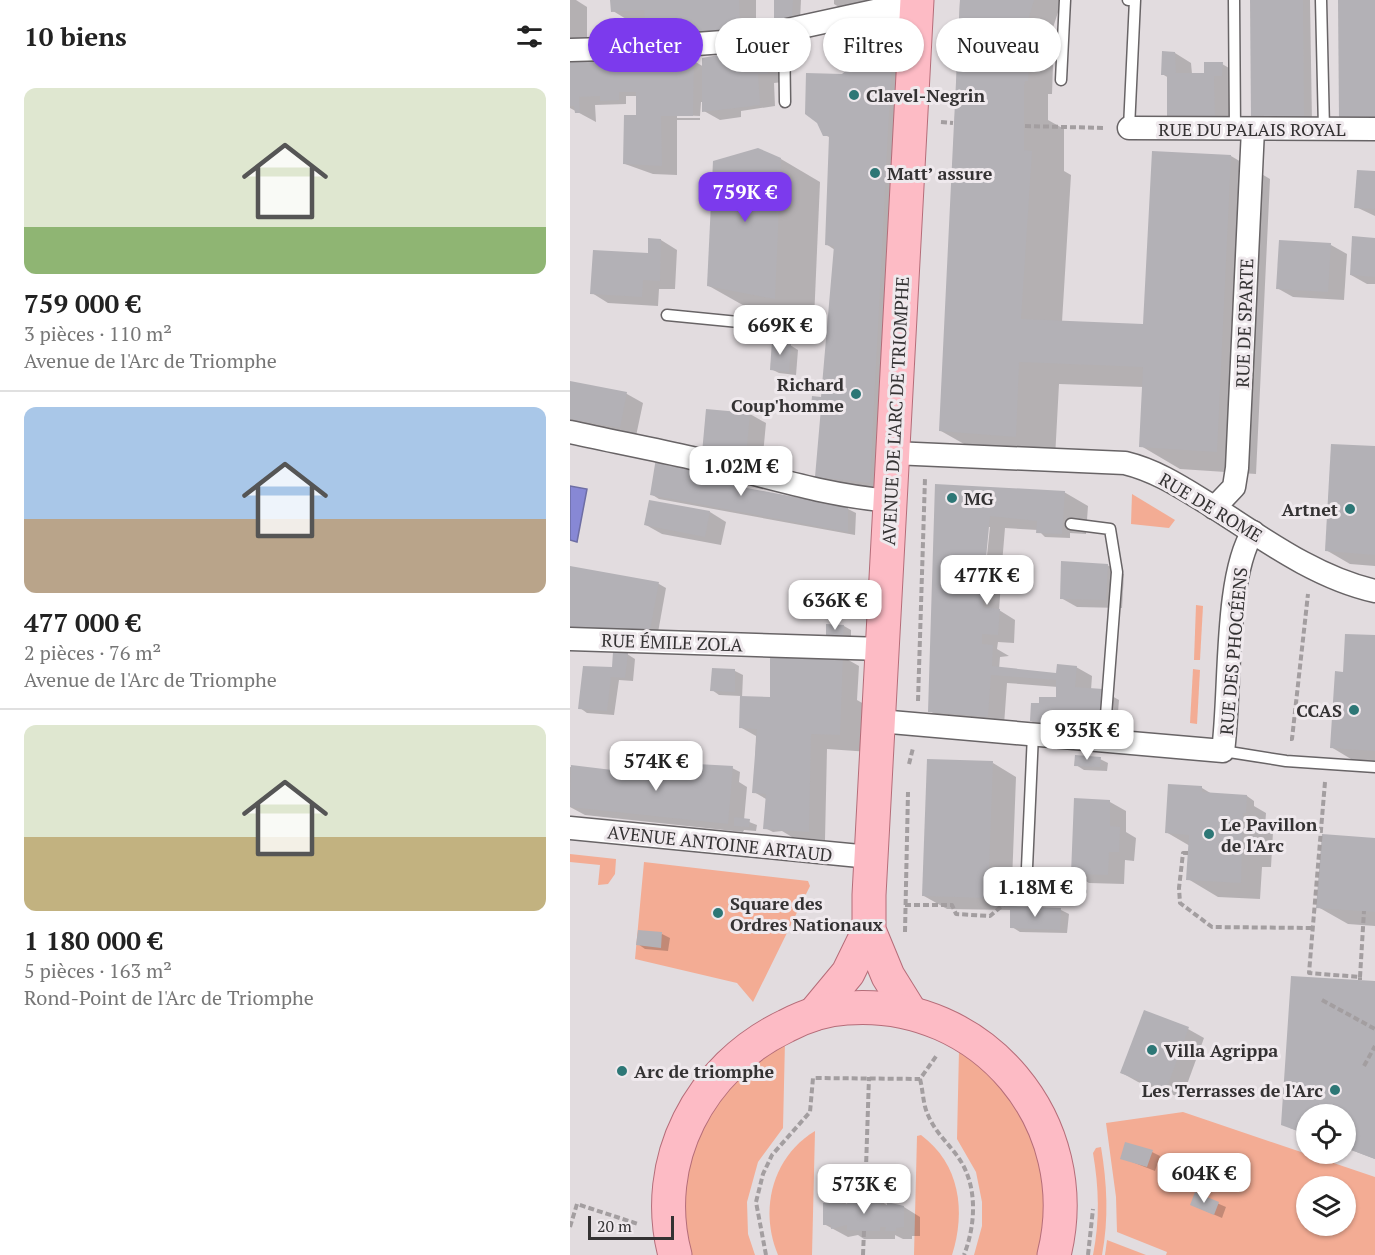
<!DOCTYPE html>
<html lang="fr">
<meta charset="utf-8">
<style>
body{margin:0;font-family:"PT Serif",serif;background:#f6f6f6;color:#222;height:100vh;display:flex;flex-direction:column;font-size:22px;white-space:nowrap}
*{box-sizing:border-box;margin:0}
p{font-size:20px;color:#767676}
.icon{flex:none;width:33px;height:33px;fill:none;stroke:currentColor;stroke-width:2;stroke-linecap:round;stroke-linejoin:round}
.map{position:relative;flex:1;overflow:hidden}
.drawer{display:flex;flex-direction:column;background:#fff;width:570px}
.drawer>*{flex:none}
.guide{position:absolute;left:18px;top:18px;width:570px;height:54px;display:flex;gap:12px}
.fabs{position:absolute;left:726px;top:1104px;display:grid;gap:12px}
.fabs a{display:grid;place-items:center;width:60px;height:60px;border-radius:50%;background:#fff;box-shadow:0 2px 4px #0004;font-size:30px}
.scale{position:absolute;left:18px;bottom:15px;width:86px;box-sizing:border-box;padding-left:6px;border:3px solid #343233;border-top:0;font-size:16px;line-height:21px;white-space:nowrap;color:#343233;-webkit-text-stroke:4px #efe9ed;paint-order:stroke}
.price{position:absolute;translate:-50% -51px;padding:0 14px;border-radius:12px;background:#fff;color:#222;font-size:20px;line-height:39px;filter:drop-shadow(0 2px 3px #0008)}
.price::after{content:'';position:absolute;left:50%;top:36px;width:18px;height:14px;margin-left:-9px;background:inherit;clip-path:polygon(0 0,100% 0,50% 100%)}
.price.active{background:#7c3aed;color:#fff}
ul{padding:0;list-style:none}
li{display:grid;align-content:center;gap:12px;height:318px;padding:0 24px}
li+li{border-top:2px solid #e0e0e0}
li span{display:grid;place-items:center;height:186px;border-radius:12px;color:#555}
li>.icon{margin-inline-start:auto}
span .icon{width:108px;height:108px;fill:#fffc;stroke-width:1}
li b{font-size:26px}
h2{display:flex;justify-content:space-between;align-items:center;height:72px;padding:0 24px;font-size:26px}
.pill{padding:0 21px;border-radius:27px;background:#fff;box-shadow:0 2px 4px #0004;font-size:21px;line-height:54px}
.pill.active{background:#7c3aed;color:#fff}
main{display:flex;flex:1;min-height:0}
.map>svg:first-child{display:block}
.green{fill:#f3ac94;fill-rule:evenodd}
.water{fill:#8788d5;stroke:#6e6ea4;stroke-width:1.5}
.shadow{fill:#0003;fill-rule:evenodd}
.building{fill:#b3b1b6}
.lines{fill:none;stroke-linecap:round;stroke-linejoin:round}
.service-casing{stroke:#686466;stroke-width:13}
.minor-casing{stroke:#686466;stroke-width:25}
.primary-casing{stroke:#b56d79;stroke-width:35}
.path{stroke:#a39ea0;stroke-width:4;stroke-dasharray:6 3;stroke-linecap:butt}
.service{stroke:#fff;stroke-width:10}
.minor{stroke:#fff;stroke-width:22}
.primary{stroke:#fdbbc5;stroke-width:33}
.poi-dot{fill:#2d7776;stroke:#efe9ed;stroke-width:2}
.labels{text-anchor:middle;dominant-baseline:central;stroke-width:6;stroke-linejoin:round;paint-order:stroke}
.poi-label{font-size:18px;font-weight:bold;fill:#343233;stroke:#efe9ed;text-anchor:start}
.street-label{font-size:18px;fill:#343233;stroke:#efe9ed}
</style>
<main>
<section class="drawer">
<h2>10 biens<svg class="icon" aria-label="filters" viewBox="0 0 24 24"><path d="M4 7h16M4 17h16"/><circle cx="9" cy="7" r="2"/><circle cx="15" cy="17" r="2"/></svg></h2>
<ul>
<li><span style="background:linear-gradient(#dfe7d0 75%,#8fb573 0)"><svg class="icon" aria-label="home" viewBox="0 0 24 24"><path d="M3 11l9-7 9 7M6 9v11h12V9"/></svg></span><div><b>759 000 €</b><p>3 pièces · 110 m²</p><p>Avenue de l'Arc de Triomphe</p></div></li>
<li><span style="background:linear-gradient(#a9c7e8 60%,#b9a48a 0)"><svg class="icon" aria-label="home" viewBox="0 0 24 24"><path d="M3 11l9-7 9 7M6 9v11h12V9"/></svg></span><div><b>477 000 €</b><p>2 pièces · 76 m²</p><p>Avenue de l'Arc de Triomphe</p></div></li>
<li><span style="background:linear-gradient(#dfe7d0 60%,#c2b280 0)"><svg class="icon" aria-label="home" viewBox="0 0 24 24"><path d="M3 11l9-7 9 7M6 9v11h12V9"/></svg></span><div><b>1 180 000 €</b><p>5 pièces · 163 m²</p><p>Rond-Point de l'Arc de Triomphe</p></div></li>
</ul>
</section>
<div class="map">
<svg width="805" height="1255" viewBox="0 0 805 1255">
<rect width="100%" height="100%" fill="#e2dcdf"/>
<g class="green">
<path d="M562,494L605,520L599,528L561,524Z"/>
<path d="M626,605L633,606L630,660H624Z"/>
<path d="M623,669L630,670L627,724L620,723Z"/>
<path d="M0,854L46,859L45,874L38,884L28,885L30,865L0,862Z"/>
<path d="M74,862L238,881L240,886L183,1002L167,983L65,959Z"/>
<path d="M215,1041L213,1128L188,1162L177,1202L178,1234L185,1255H121L113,1208L119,1162L132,1125L163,1081Z"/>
<path d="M389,1050C437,1086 471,1134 475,1196C477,1214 471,1236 469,1255H404L412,1226V1202L406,1172L387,1139Z"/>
<path d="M613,1112L805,1177V1255H596L597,1252L547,1232L546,1197L536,1123ZM736,1186H776V1226H736Z"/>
<path d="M245,1131L242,1255H208C189,1210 202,1157 245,1131Z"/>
<path d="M351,1135C390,1164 396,1211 382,1255H344L347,1136Z"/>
<path d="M531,1147C537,1183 539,1219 532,1255H523C530,1220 529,1188 523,1153L526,1148Z"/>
<path d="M537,1240L576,1255H535Z"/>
</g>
<path class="water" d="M0,486L17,489L7,542L0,540Z"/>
<g class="shadow">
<path d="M0,0H6L17,7V42H0Z"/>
<path d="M42,0H186V40L66,25L43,11Z"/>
<path d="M206,0H231L230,20L205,21Z"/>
<path d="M264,0H352L294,22L264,4Z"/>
<path d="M390,0H492L479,40L469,41L468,57L483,65L482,94H478V120L494,129V171L501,175L492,322L575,326L584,153L661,156L700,179L686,474L610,469L571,446L574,387L489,384L485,458L410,453L371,431Z"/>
<path d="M682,0H740L742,123H721Z"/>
<path d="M605,53L621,63L622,74H635L652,64L668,73L660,129L614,130L599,78L592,74Z"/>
<path d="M154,55L159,58L191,57L207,66V70L212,73L213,82L204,83L205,106L171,111V117L150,120L134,111V102H131L130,116L107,115V118H130V120H107V175L83,174L55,164L67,117V96H56V104L25,105L26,122L0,108V62L124,61L134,67V60Z"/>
<path d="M322,55L352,72L315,492L262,486L246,476L252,412L243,406L252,399L265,250L256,244L261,138L255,135L272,76Z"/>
<path d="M211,159L250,182L244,320L178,308L139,286Z"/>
<path d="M805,173V216L786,207Z"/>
<path d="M805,239V284H797L781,275Z"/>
<path d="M91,240L107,250L105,289H89L88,306L38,303L22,293L79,254Z"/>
<path d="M761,245L777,254L774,300L723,297L707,288Z"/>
<path d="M220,345L228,350L226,375L209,373L201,369Z"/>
<path d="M0,383L57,394L73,403L66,436L0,433Z"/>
<path d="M138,410L180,414L196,423L192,465L150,461Z"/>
<path d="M805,448V566L780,564L756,550Z"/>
<path d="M87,460L154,476L152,485L278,509L286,513L285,535L89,499L81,494Z"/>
<path d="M494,492L518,506L516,534L500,533V538L475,537L468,530L435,528L432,564L440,569V584L431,583L429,610L445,620L444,643L428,642L427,649L439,656L430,657L429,669L488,674L506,667L522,676L521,690L533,691L549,700L546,736L469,725L461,721L488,700V687L437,683L434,725L376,721L360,711L367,512ZM417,527H420L416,565H413Z"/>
<path d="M140,512L156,522L151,545L92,534L76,525Z"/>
<path d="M537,565L554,574L552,608L507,607L491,598Z"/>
<path d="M0,568L89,584L96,588L87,638L0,631Z"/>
<path d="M274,626L281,630V642L257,636Z"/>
<path d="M805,637V766L791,765L761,747L774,673Z"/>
<path d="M57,654L65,659L63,681L49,680L44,715L17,713L10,708Z"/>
<path d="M201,655L273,657L289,666L287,700L301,708L300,752L257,749L255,840L222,837L212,831L203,832L195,828L196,799L184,792L186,736L170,727L171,696L149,695L142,690L165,671L173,675L172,698L201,699Z"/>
<path d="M530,759L538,763L537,771L514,770L506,765Z"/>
<path d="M423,763L446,777L441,908L491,910L499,914L497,933L450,932L442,927V910L377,909L354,896Z"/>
<path d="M0,767L107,779L162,768L170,772L169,782L177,787L174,820L187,825L186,831L174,830L173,832L15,815L0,807Z"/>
<path d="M632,788L642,794L677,796L684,801V806L696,813L695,827L703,832L701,867H692L690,899L648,897L618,879L620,846L596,832Z"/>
<path d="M540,802L556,811V832L566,838L564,861L555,860L554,884L519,883L503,873Z"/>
<path d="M805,840V926L778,924L748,907Z"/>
<path d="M92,934L100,938L98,951L75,949L68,944Z"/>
<path d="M805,983V1159L776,1148V1114H736V1134L720,1128Z"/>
<path d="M574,1012L618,1029L634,1038L612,1098L568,1082L552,1073Z"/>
<path d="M582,1152L590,1156L585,1171L552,1158Z"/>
<path d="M626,1194L656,1207L652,1218L622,1205Z"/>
<path d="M272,1201L279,1205L311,1201L318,1206L334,1207L350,1217V1236H342V1239H333L325,1235V1239H294L288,1235L278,1237L254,1224Z"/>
</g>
<g class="building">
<path d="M40,0H169L170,31L77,40L74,10L41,12Z"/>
<path d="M204,0H223L222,16L204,22Z"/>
<path d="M390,0H464L456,27L446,29L445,50H460L458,81H455L454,86V150L462,151L451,319L573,324L582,151L661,155L647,452L569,447L573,367L449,362L446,437L369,431Z"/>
<path d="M680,0H733L734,119H681Z"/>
<path d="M768,0H805V118L769,119Z"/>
<path d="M592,51L605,52L606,73H634V62H653L652,76H644L645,121H597V75H591Z"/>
<path d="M298,53H322L300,483L245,477L251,408L241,407L242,396L251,397L264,246L255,245L259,136H253L247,123L235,114L236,73L272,74L285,63H297Z"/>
<path d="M154,54V57L191,55V63L196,62L198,74H188L190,105L132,112V58Z"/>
<path d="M87,59H124L123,116H91L92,166L53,164L54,115H66V92H49V100L30,101V96L9,97L10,113H5L4,106H0V61Z"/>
<path d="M188,148L211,158L205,299L137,286L143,161Z"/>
<path d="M787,170L805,171V209L784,208Z"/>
<path d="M782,236L805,238V277L780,275Z"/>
<path d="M78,238L91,239L90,281L73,280L72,297L20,294L23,250L78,253Z"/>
<path d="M709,240L761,243L758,292L706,289Z"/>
<path d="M202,340L221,344L219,372L200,370Z"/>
<path d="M0,381L57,392L50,428L0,419Z"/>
<path d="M136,409L180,413L176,457L132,453Z"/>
<path d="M761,444L805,446V555L755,551Z"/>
<path d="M86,458L147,470L145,482L278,507V532L80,495Z"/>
<path d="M365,484L495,491L492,534L466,533L467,521L420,516L416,558H425L424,575H415L413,607L430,609L428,635L412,634V644L423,645L422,666L486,673L487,664L507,666L505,687L533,689L530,728L460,721L461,703H469V697H486V680L421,675L418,717L358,712Z"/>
<path d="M79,500L140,511L135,537L74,525Z"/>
<path d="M491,561L538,564L536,600L490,599Z"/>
<path d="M0,566L89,582L79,635L7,633L6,628L0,627Z"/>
<path d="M256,624L274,625L273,638L256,637Z"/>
<path d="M775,634L805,635V751L760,748L765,671L773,672Z"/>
<path d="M43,652L58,653L55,678L41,677L37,711L8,709L13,666L42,667Z"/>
<path d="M200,653L273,655L270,735L241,734L239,832L193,829L196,794L182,793L187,729L169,728L170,696L200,697Z"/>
<path d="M142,668L165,669V692L140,691Z"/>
<path d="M505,755L531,757L530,767L504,766Z"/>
<path d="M357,759L423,761L418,898L352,896Z"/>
<path d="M109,763L163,766L158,824L0,807L1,765L108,778Z"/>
<path d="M598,784L632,786V792L677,795L676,813H673L671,883L616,880L619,835L595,833Z"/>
<path d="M504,798L540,800V826L550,827L549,852H539L538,875L501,874Z"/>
<path d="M164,817L180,819L179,827L164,826Z"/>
<path d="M752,834L805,838V912L746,908Z"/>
<path d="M440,906L491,908L490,930L440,928Z"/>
<path d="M68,930L92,932L91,948L66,945Z"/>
<path d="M721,976L805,981V1159L776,1148V1114H736V1134L711,1125Z"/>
<path d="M574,1010L619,1027L596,1090L550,1073Z"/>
<path d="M555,1142L583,1150L577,1167L550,1159Z"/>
<path d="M625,1192L649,1202L644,1215L620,1205Z"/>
<path d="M278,1198L311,1200V1206L317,1205V1202L334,1206V1227L326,1228V1231H315L316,1227H310V1231H304L277,1230V1225L261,1229V1225H253V1203L272,1200V1204H277Z"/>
</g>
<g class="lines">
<defs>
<g id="service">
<path d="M558,0H565L559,128"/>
<path d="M664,0L665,130"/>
<path d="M751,0L754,129"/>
<path d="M214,29L215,102"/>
<path d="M491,80L495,0"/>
<path d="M97,315L230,328"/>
<path d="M501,524L540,529L547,572L534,741"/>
<path d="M463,734L456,890L510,892"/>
<path d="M653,751L716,761L805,767"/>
</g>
<g id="minor">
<path d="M0,50L72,48L167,41L309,10L346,6"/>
<path d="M559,128L805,129"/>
<path d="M0,432C41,441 82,449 122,458C190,474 250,495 321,501"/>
<path d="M323,453L555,463C588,471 614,489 642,506C692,538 746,578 805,591"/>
<path d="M644,508L664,487L667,468L683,129"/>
<path d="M0,639L313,649"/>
<path d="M309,721L653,751C661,694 654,577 683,532"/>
<path d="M0,828L300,857"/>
</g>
<g id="primary">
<path d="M341,1013L318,976L299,930V895L347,0"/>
<path d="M244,1014L278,973L299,930"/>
<path d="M105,1255C80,1161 130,1067 216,1026C235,1016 255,1009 277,1008C413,998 517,1123 484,1255"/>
</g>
</defs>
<use href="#service" class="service-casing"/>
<use href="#minor" class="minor-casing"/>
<use href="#primary" class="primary-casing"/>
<g class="path">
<path d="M371,122L383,123"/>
<path d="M455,126L534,128"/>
<path d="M348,701L355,478"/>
<path d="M720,739H722L738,594"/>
<path d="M339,764L343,748"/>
<path d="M755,782L739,973L790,977V980"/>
<path d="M618,853H613L609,888L610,903L642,927L743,928"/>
<path d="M335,905H382L386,914L420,916L440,899"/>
<path d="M335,932L338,792"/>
<path d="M790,977L794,911"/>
<path d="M752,1000L805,1029"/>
<path d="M794,1066L805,1046"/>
<path d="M350,1079C353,1090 353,1105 358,1115C365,1132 378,1143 388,1157C408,1185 406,1224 394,1255"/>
<path d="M295,1198L299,1077"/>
<path d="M0,1227L7,1204L68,1224"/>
<path d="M196,1255L186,1202L193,1174L202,1155L240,1112L243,1078L350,1079L367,1055"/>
<path d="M293,1255L294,1231"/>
<path d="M518,1255L523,1209"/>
</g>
<use href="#service" class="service"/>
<use href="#minor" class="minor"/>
<use href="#primary" class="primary"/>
</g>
<g class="poi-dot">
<circle cx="284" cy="95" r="6"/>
<circle cx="305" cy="173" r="6"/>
<circle cx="286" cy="394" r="6"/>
<circle cx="382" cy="498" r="6"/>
<circle cx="780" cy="509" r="6"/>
<circle cx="784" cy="710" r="6"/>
<circle cx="639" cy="834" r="6"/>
<circle cx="148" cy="913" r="6"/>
<circle cx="582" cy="1050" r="6"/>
<circle cx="52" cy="1071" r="6"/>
<circle cx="765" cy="1090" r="6"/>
</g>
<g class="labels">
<g class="poi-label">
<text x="296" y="95">Clavel-Negrin</text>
<text x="317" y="173">Matt’ assure</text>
<text x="274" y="384" text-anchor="end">Richard<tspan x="274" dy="21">Coup'homme</tspan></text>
<text x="394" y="498">MG</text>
<text x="768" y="509" text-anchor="end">Artnet</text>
<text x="772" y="710" text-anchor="end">CCAS</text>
<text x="651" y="824">Le Pavillon<tspan x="651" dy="21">de l'Arc</tspan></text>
<text x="160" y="903">Square des<tspan x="160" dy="21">Ordres Nationaux</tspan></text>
<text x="594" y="1050">Villa Agrippa</text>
<text x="64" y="1071">Arc de triomphe</text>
<text x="753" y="1090" text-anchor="end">Les Terrasses de l'Arc</text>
</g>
<g class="street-label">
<text x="682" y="129">RUE DU PALAIS ROYAL</text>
<text transform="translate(674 323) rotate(-88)">RUE DE SPARTE</text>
<text transform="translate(325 411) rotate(-87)">AVENUE DE L'ARC DE TRIOMPHE</text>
<text transform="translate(641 507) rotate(31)">RUE DE ROME</text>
<text transform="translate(102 642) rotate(2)">RUE ÉMILE ZOLA</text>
<text transform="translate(663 651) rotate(-85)">RUE DES PHOCÉENS</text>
<text transform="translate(150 843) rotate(6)">AVENUE ANTOINE ARTAUD</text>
</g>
</g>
</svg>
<div class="fabs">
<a><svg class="icon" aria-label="locate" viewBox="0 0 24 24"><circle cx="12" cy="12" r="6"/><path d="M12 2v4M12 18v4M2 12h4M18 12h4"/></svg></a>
<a><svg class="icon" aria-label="layers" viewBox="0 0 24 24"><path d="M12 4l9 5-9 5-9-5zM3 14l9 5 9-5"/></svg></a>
</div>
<div class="scale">20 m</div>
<b class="price active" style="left:175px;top:223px">759K €</b>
<b class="price" style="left:210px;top:356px">669K €</b>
<b class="price" style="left:171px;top:497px">1.02M €</b>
<b class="price" style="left:417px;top:606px">477K €</b>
<b class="price" style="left:265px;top:631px">636K €</b>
<b class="price" style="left:517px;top:761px">935K €</b>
<b class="price" style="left:86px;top:792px">574K €</b>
<b class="price" style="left:465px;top:918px">1.18M €</b>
<b class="price" style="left:634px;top:1204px">604K €</b>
<b class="price" style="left:294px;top:1215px">573K €</b>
<div class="guide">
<a class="pill active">Acheter</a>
<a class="pill">Louer</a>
<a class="pill">Filtres</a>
<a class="pill">Nouveau</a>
</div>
</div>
</main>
